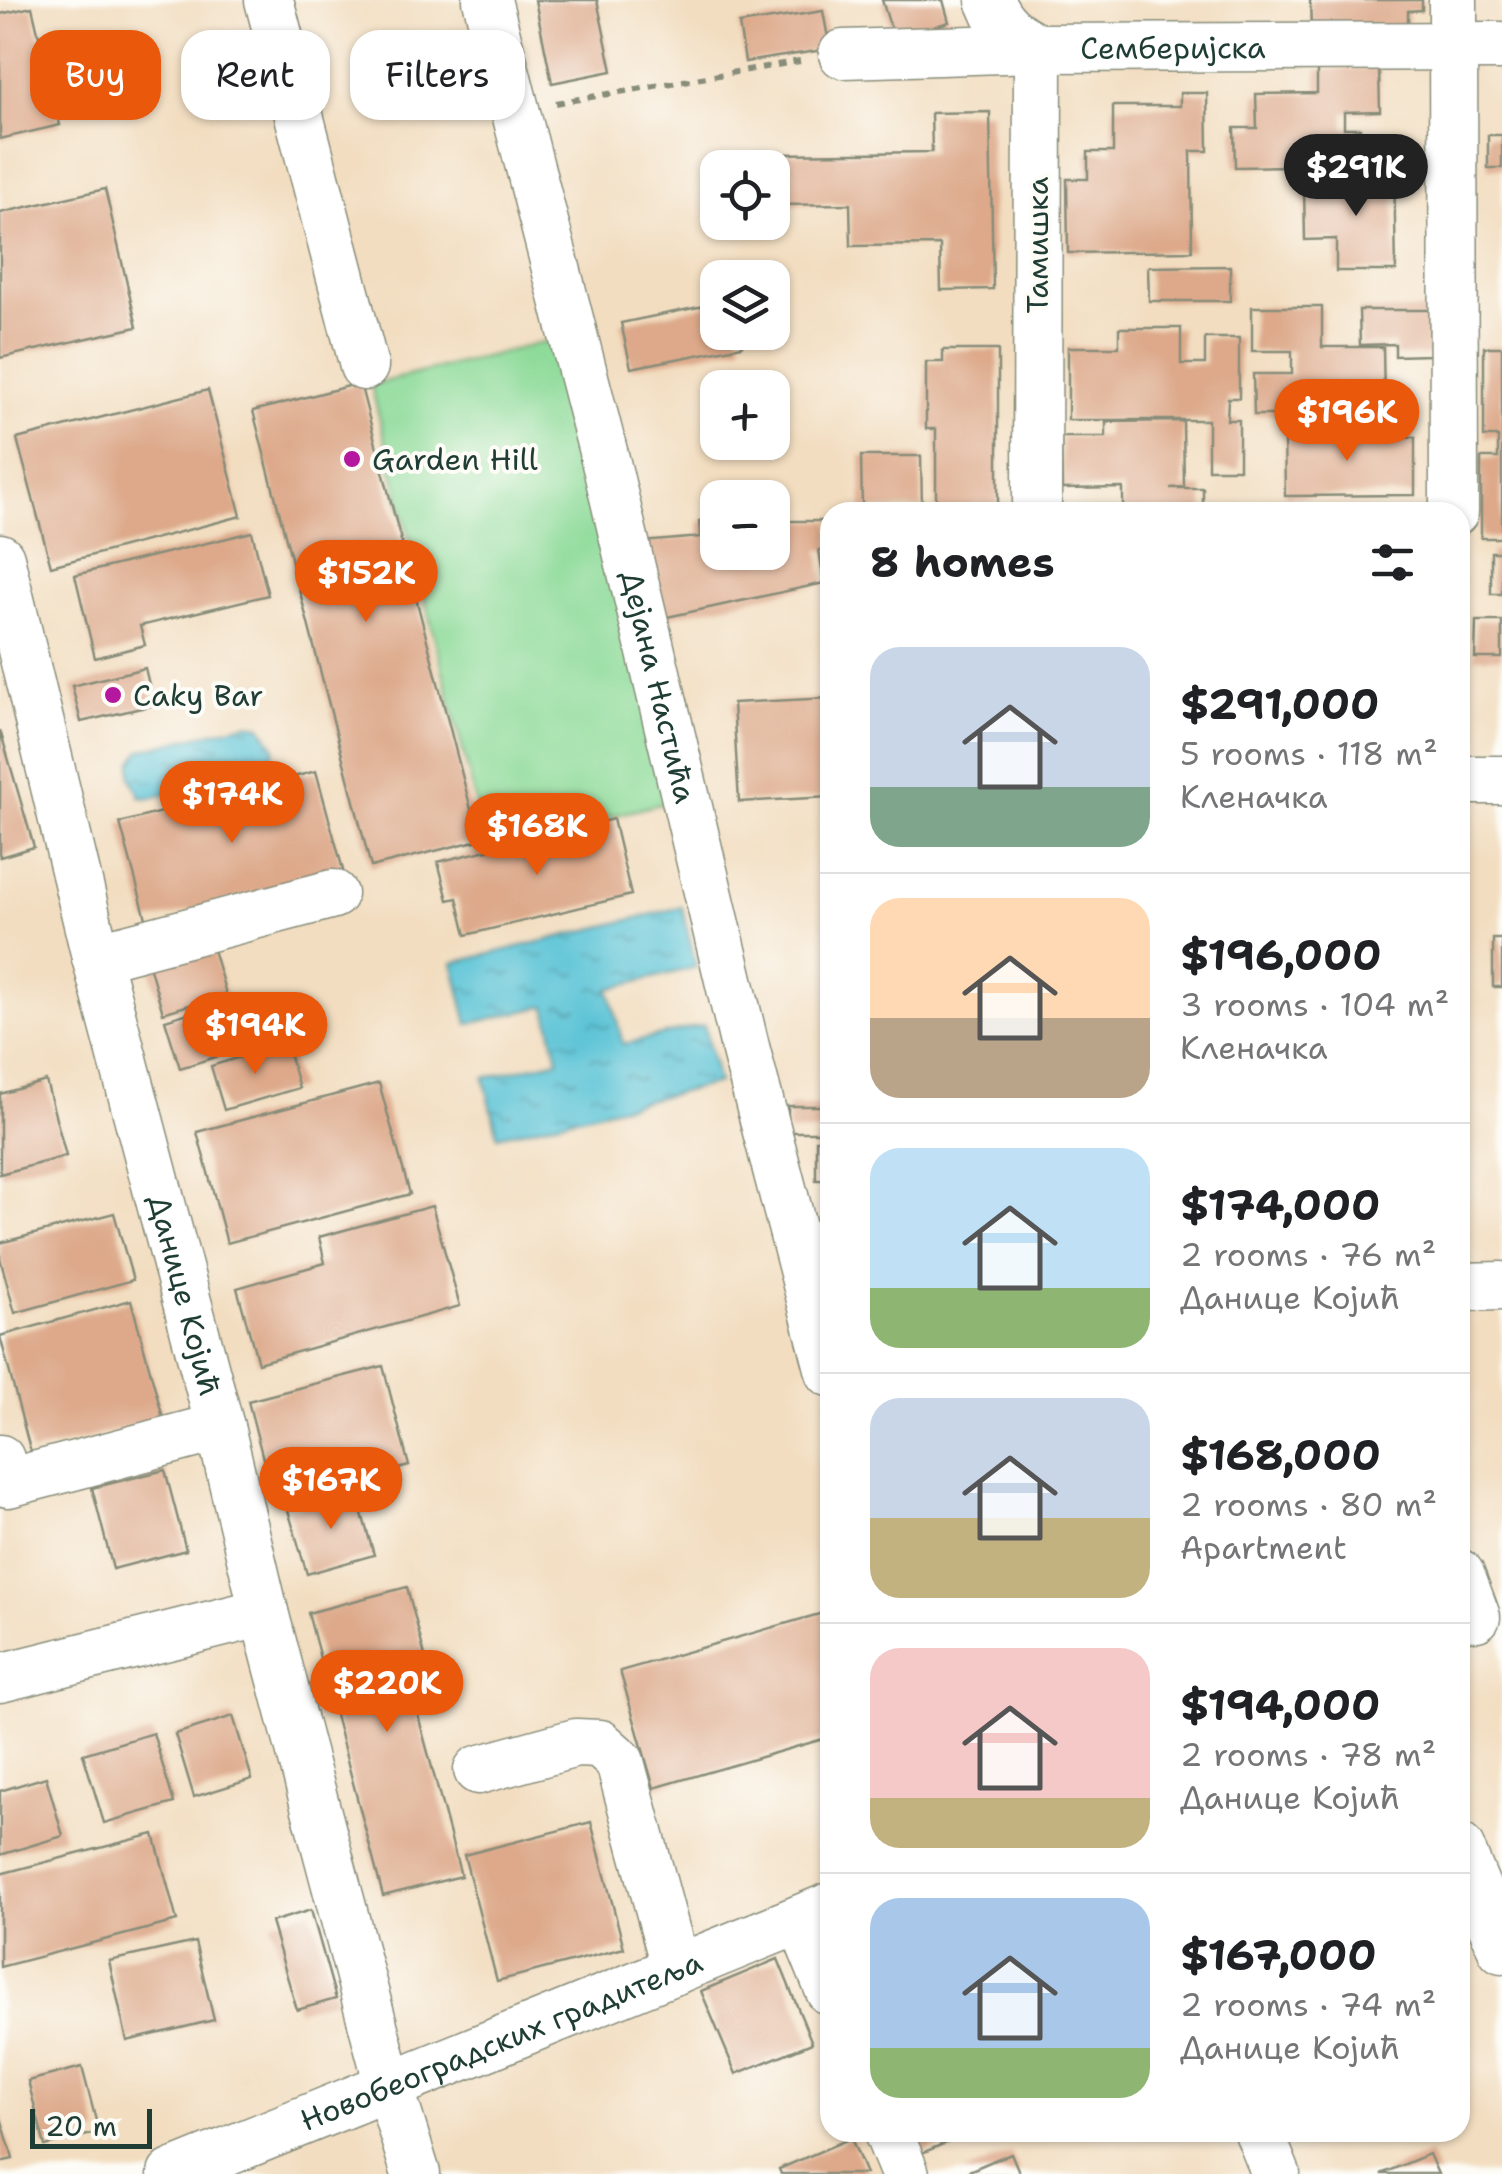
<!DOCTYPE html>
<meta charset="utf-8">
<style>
body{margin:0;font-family:"Shantell Sans",sans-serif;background:#f6f6f6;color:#202124;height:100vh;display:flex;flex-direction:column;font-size:38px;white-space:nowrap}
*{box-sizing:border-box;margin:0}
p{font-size:32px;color:#757577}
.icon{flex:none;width:55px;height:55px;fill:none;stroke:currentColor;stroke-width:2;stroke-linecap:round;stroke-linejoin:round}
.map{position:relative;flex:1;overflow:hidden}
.panel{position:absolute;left:820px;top:502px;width:650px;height:1640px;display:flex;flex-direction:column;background:#fff;border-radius:30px;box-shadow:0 2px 8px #0004}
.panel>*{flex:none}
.hud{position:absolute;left:30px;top:30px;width:640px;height:90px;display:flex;gap:20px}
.buttons{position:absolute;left:700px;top:150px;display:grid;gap:20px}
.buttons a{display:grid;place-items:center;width:90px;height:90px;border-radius:20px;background:#fff;box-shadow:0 2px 8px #0004;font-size:50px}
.scale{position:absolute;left:30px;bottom:25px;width:122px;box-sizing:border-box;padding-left:10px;border:5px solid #1f3d34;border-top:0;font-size:28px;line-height:35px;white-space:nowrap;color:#1f3d34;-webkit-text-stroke:8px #fdfcf7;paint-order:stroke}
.price{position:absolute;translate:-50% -85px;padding:0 22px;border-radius:35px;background:#ea580c;color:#fff;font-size:32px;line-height:65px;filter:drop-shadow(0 2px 5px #0008)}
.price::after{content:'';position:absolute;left:50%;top:60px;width:30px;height:22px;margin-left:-15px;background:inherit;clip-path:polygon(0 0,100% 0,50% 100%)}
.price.on{background:#222;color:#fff}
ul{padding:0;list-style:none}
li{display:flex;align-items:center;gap:30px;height:250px;padding:0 50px}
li+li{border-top:2px solid #e0e0e0}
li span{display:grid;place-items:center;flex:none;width:280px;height:200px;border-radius:30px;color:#555}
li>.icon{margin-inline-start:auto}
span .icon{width:120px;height:120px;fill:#fffc;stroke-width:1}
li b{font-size:42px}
h2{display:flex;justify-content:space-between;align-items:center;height:120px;padding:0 50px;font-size:42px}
.chip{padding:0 35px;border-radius:30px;background:#fff;box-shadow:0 2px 8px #0004;font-size:35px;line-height:90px}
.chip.on{background:#ea580c;color:#fff}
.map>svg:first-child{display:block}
.green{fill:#8cda98;stroke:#568c66;stroke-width:2.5}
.water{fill:url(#water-ripples);stroke:#3c8084;stroke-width:2.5}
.building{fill:#dda98a}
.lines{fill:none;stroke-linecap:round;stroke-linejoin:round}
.minor-casing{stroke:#888d7a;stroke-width:51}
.path{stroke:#888d7a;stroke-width:6;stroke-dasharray:8 8;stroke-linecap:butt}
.minor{stroke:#fff;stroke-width:48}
.poi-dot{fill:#b5179e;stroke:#fdfcf7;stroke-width:4}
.labels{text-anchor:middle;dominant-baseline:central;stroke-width:8;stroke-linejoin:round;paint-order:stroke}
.street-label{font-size:30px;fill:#1f3d34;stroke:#fdfcf7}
.poi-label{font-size:30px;fill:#1f3d34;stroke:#fdfcf7;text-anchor:start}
</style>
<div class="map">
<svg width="1502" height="2174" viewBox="0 0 1502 2174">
<defs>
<pattern id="water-ripples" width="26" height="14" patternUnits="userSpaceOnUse" patternTransform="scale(2.5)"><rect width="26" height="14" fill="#59c2d5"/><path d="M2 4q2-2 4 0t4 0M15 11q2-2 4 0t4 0" fill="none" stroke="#499fae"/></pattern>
</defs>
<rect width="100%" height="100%" fill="#fdfcf7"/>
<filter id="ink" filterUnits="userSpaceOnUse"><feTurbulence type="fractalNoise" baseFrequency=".01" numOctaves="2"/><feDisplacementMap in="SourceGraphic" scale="20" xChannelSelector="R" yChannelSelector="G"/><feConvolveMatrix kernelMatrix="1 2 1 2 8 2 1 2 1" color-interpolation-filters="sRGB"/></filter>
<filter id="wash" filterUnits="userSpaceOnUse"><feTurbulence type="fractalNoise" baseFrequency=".0048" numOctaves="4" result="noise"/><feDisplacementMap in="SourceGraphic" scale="40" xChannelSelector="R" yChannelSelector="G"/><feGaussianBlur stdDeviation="2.25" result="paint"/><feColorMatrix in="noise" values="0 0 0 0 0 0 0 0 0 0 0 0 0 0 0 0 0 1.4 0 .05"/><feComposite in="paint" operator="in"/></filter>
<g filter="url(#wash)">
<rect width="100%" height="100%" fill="#f2ddc0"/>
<path class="green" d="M561,338L676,800L487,847L371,385Z"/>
<g class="water">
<path d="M249,723L261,726L275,748L270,761L260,769L151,798L141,797L131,777L132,763L141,750Z"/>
<path d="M682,907L696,967L609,989L623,1044L704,1025L718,1083L498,1136L484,1078L558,1060L546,1006L468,1024L453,963Z"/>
</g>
<g id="blocks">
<g class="building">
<path d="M535,0H597L612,71L552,83Z"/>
<path d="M882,0H943L949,22L894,39Z"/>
<path d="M1310,0H1422V10L1408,11V26L1311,29Z"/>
<path d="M32,7L60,125L0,139V14Z"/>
<path d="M823,11L830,49L745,62L739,24Z"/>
<path d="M1379,68L1380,111L1344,112V128H1360L1361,165L1235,167L1234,128H1257L1256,94L1317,93V70Z"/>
<path d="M1180,93H1207L1208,151H1191L1192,251L1068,253L1067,179H1088V152H1113V106H1180Z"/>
<path d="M990,112L993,289L941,290L940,245L851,246L850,204L775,205V154L932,152L931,113Z"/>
<rect x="1488" y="135" width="14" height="33"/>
<path d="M1394,168L1396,271H1336V239L1305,240L1304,188L1340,187V169Z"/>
<path d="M105,189L137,327L0,358V213Z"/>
<path d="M1230,266V301H1149L1148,267Z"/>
<path d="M718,303V332H739L742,346L631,368L621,323Z"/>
<path d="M1252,307H1322V347H1383L1384,400H1298V415H1254L1253,374H1292V351H1252Z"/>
<path d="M1359,310H1430L1431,355L1395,356V344L1360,345Z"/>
<path d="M1119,328H1181V364H1205V338H1239V398H1228L1227,420H1239V469H1208V420H1068V347H1119Z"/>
<path d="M1484,347H1502V538H1481V458H1498V437H1484Z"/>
<path d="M943,350H998V512H936V429H926V362H943Z"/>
<path d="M360,383L479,840L371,867L253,411Z"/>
<path d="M208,390L241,516L51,566L17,439Z"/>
<path d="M1183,421L1184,487L1170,488H1203V512H1123V488L1062,489L1061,437H1106V422Z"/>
<path d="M1336,425V437H1415V495L1285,496L1284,426Z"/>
<path d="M861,456H921L922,508L862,509Z"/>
<path d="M699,521H718V552H772V521H830V550H819L824,583L658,619L641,542L700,537Z"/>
<path d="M252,532L268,595L140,626L145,645L95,658L75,575Z"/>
<rect x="1491" y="552" width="11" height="42"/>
<path d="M1476,621H1502V658H1475Z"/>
<path d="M145,668L154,705L81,722L72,686Z"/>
<path d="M830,698V797L739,802L733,703Z"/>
<path d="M0,730L34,847L0,857Z"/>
<path d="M316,771L343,870L147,922L120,823Z"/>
<path d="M613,819L631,895L466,935L457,898L448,900L438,862L532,839L534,847L552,842L550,835Z"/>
<rect x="1493" y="939" width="9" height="48"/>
<path d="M212,946L226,994L163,1013L149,965Z"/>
<path d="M228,1001L242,1049L180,1068L165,1020Z"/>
<path d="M286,1043L299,1088L224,1110L211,1066Z"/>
<path d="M46,1081L66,1156L0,1174V1094Z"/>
<path d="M379,1083L410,1194L227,1243L197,1132Z"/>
<rect x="788" y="1106" width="42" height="26"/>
<rect x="816" y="1140" width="14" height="40"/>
<path d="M432,1206L460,1306L258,1363L237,1288L325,1263L319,1237Z"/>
<path d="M114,1213L133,1280L15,1313L0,1258V1243Z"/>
<path d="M131,1300L163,1418L31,1453L0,1336Z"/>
<path d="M383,1366L409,1466L274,1501L248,1401Z"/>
<path d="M165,1470L186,1550L113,1569L92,1488Z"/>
<path d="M355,1490L374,1555L307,1574L288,1510Z"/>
<path d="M407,1587L433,1687L412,1693L461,1876L383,1896L308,1613Z"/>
<path d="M830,1611V1737L654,1788L620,1671Z"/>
<path d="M233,1716L252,1779L194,1797L175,1734Z"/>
<path d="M153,1733L174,1803L104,1823L83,1754Z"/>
<path d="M46,1777L63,1836L0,1855V1791Z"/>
<path d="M591,1822L624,1948L497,1981L464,1855Z"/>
<path d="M154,1834L177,1921L0,1967V1874Z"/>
<path d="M311,1910L336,1999L297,2010L271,1922Z"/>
<path d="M195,1942L214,2020L127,2041L109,1961Z"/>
<path d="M778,1959L812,2043L736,2074L701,1991Z"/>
<path d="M82,2067L99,2132L45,2146L28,2081Z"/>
<path d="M0,2114L13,2159L0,2162Z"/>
<path d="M908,2132H970V2133L917,2155Z"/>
<path d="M851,2138L866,2174H781L779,2169Z"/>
<path d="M1011,2153L1020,2174H962Z"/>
<path d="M1429,2154L1438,2174H1381Z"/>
</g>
</g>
</g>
<g filter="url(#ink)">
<use href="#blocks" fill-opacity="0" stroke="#888d7a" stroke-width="2.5"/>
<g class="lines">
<defs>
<g id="minor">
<path d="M269,0L364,366"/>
<path id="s1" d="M487,0L607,467L745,1047L830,1372"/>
<path d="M990,0C1000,26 1014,35 1038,48L1037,512"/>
<path d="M1453,0L1454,512"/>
<path id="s2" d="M843,54L1038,48L1502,46"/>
<path id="s3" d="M0,558L96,957L220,1427L264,1612L389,2086L416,2174"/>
<path d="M1460,780H1502"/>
<path d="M96,957L333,894"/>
<path d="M1460,1287L1502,1286"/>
<path d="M0,1459L8,1483L220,1427"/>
<path d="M1460,1574L1476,1617"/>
<path d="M0,1678L264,1612"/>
<path d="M478,1770L576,1743L600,1744L620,1762L676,1970"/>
<path d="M1460,1848L1502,1949"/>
<path d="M801,1920L830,1991"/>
<path d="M888,2132L905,2174"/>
<path d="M1259,2132L1276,2174"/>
<path id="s4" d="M172,2174L830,1907"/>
</g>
</defs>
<use href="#minor" class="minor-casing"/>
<path class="path" d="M556,103L800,61"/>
<use href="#minor" class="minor"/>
</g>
</g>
<g class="poi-dot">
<circle cx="352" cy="459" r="10"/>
<circle cx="113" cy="695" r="10"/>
</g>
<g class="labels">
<g class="street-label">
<text stroke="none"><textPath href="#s2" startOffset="330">Семберијска</textPath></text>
<text transform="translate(1037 245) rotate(-90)">Тамишка</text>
<text stroke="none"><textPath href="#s1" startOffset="708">Дејана Настића</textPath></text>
<text stroke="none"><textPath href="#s3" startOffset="760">Данице Којић</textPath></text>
<text stroke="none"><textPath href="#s4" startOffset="355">Новобеоградских градитеља</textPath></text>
</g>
<g class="poi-label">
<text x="372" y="459">Garden Hill</text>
<text x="133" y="695">Caky Bar</text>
</g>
</g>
</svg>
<div class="buttons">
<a><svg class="icon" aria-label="locate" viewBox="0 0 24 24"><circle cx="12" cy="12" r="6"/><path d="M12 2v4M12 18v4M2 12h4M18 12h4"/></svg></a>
<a><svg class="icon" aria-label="layers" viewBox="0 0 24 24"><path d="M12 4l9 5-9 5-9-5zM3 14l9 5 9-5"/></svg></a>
<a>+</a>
<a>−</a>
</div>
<div class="scale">20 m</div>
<b class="price on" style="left:1356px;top:219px">$291K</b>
<b class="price" style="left:1347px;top:464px">$196K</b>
<b class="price" style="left:366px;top:625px">$152K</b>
<b class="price" style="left:232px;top:846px">$174K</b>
<b class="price" style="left:537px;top:878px">$168K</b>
<b class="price" style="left:255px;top:1077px">$194K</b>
<b class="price" style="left:331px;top:1532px">$167K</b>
<b class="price" style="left:387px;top:1735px">$220K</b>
<div class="hud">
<a class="chip on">Buy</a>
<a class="chip">Rent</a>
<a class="chip">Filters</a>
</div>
<section class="panel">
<h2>8 homes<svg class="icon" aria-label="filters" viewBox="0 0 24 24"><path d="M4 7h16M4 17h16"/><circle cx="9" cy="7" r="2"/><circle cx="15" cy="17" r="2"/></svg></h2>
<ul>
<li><span style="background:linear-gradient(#c9d6e8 70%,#7fa58c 0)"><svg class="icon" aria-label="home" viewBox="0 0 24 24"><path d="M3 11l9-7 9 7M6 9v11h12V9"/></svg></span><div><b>$291,000</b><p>5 rooms · 118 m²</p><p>Кленачка</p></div></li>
<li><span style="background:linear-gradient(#ffd9b3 60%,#b9a48a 0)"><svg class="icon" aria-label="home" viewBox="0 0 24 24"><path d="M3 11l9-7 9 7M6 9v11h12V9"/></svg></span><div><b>$196,000</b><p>3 rooms · 104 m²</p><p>Кленачка</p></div></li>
<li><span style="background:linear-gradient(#bfe0f5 70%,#8fb573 0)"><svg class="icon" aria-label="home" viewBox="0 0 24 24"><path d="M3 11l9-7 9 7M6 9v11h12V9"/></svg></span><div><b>$174,000</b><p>2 rooms · 76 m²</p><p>Данице Којић</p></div></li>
<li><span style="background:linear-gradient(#c9d6e8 60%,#c2b280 0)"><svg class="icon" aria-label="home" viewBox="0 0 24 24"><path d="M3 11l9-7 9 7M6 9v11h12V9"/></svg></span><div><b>$168,000</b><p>2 rooms · 80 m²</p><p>Apartment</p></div></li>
<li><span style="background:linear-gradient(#f6c9c9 75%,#c2b280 0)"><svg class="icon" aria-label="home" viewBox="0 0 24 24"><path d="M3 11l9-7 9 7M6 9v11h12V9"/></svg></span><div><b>$194,000</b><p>2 rooms · 78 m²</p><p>Данице Којић</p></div></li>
<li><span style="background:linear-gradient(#a9c7e8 75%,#8fb573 0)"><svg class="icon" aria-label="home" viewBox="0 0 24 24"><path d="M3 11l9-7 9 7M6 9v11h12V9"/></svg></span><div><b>$167,000</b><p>2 rooms · 74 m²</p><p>Данице Којић</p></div></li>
</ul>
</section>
</div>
